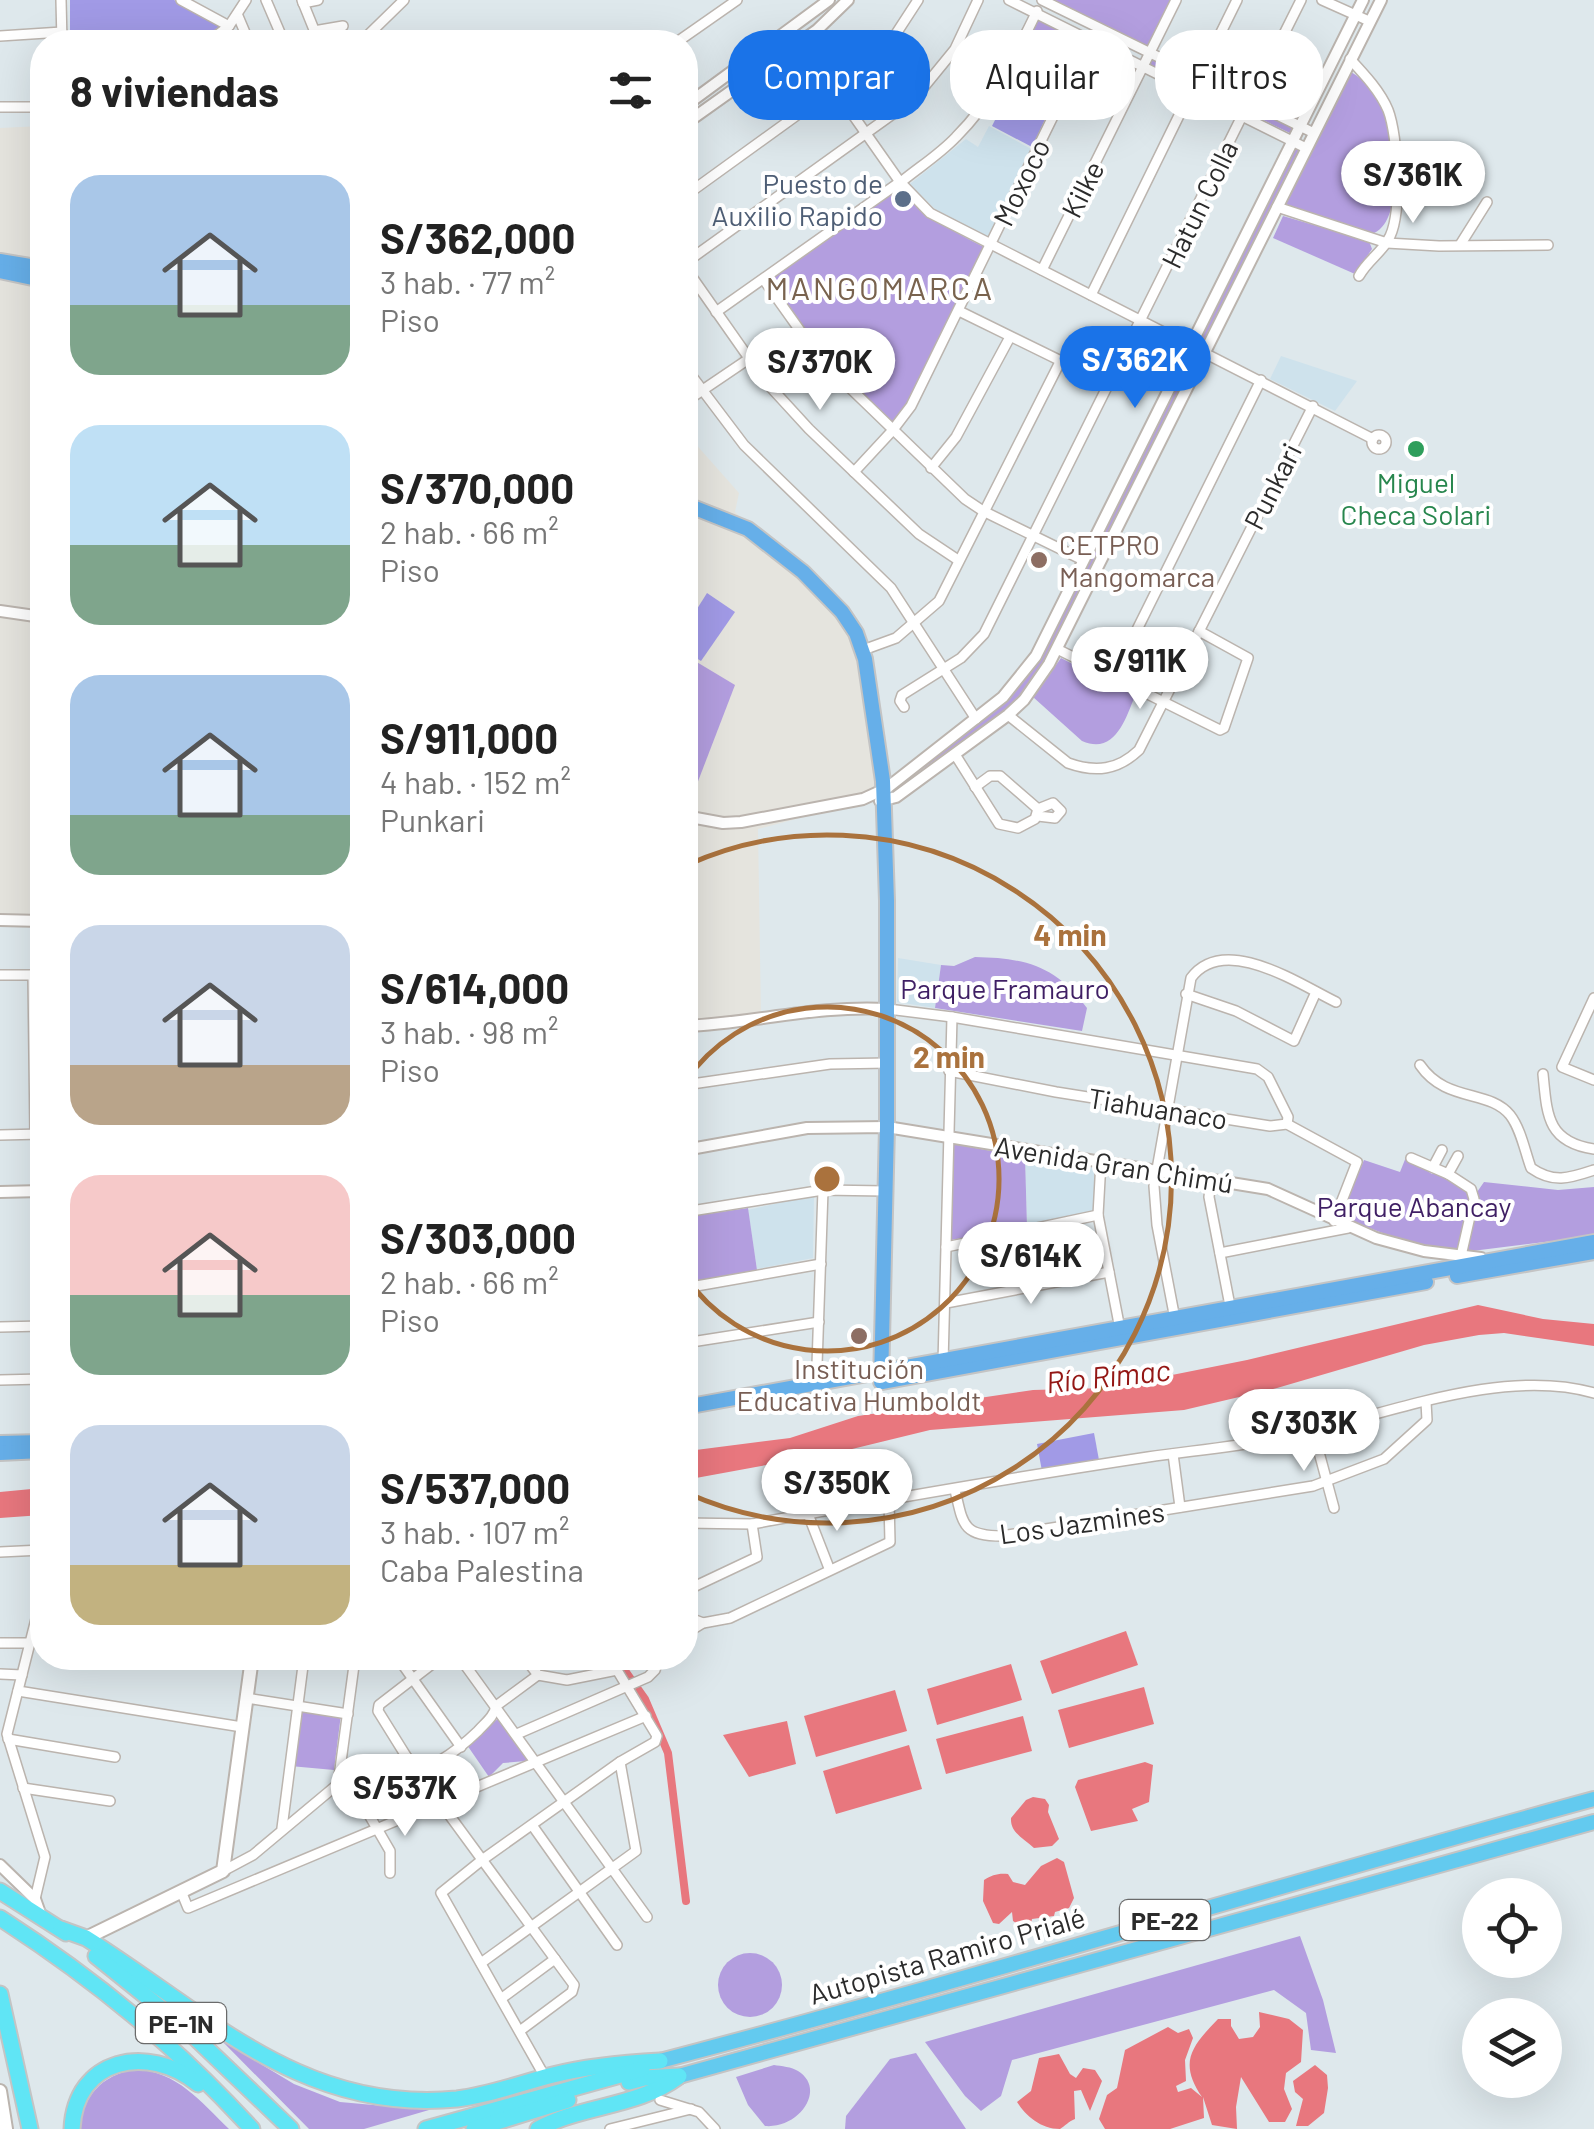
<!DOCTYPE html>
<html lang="es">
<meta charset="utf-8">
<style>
body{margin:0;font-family:Barlow,sans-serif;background:#f2f2f2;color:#222;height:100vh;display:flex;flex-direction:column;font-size:38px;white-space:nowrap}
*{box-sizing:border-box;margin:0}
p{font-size:32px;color:#767676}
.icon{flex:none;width:55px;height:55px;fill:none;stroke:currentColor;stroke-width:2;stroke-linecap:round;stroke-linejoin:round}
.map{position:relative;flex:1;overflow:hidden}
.drawer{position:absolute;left:30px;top:30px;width:668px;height:1640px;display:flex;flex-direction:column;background:#fff;border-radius:40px;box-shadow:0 10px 40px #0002}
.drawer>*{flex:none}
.guide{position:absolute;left:728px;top:30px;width:715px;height:90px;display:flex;gap:20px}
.controls{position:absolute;left:1462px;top:1878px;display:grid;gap:20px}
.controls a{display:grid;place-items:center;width:100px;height:100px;border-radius:50%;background:#fff;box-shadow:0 10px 40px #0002;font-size:50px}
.price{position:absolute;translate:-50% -85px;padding:0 22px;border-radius:35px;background:#fff;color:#222;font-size:32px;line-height:65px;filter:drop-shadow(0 2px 5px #0008)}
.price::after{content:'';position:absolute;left:50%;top:60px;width:30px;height:22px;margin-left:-15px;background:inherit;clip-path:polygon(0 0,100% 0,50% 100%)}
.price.current{background:#1a73e8;color:#fff}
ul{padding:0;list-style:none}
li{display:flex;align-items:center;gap:30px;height:250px;padding:0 40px}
li span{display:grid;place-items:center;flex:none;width:280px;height:200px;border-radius:30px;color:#555}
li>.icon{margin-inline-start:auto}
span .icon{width:120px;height:120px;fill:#fffc;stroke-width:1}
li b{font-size:42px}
h2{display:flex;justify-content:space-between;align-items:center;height:120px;padding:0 40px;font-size:42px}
.tag{padding:0 35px;border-radius:40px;background:#fff;box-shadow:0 10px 40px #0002;font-size:35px;line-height:90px}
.tag.current{background:#1a73e8;color:#fff}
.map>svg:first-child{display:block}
.industrial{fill:#e5e4de}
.education{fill:#cee2ec}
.green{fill:#b39edf}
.pitch{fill:#a19ae6}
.water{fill:#e8777e}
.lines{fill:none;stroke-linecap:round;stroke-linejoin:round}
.canal{stroke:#e8777e;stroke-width:8}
.minor-casing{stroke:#bbb4ae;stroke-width:12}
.tertiary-casing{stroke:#bbb4ae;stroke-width:14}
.secondary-casing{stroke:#bbb4ae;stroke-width:16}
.primary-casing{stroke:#c4c4c4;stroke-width:18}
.trunk-casing{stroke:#c4c4c4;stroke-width:18}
.motorway-casing{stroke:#c4c4c4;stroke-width:19}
.minor{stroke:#fff;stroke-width:9}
.tertiary{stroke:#fff;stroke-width:10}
.secondary{stroke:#fff;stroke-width:12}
.primary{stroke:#66afe9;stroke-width:14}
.trunk{stroke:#63caef;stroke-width:14}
.motorway{stroke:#60e5f5;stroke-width:15}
.ring{fill:none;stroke:#aa723d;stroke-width:5}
.service-dot{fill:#5c6f8a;stroke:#fff;stroke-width:4}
.leisure-dot{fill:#2e9e5b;stroke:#fff;stroke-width:4}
.education-dot{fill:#8d6e63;stroke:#fff;stroke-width:4}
.labels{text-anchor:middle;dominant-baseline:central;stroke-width:8;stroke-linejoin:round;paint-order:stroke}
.shield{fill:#fff;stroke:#6b6b6b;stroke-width:2.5}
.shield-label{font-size:25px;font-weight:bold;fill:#2b2b2b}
.street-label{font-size:28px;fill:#2b2b2b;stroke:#fff}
.service-label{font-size:28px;fill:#4e5e75;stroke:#fff;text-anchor:end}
.leisure-label{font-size:28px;fill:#27864d;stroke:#fff}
.education-label{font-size:28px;fill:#785e54;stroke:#fff;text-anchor:start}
.park-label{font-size:28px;fill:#3f1f64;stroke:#fff}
.water-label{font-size:30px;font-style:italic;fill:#941715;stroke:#fff}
.quarter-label{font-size:32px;letter-spacing:2.5px;fill:#79634e;stroke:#fff}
.centre{fill:#aa723d;stroke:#fff;stroke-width:5}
.ring-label{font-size:30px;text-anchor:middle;font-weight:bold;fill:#aa723d;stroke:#fff;stroke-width:8;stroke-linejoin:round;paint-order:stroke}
</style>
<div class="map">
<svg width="1594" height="2129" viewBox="0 0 1594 2129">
<rect width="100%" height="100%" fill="#dee8ec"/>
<g class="industrial">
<path d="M42,126V921H0V128Z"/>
<path d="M685,432L739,493L735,512L804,576L865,651L883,796L758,829L761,1017L685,1020Z"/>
</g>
<g class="education">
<path d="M989,126L1033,150L990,238L936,210L910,184L966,139L978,147Z"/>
<path d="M1281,356L1357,381L1335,411L1270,379Z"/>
<path d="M898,958L941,965L935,1008L897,1002Z"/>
<path d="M1025,1157L1094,1167V1213L1027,1224Z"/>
<path d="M814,1195L813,1258L757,1269L748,1210Z"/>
</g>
<g class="green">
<path d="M1053,0H1171L1147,47Z"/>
<path d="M1040,18L1086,45L1063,89L1013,65Z"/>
<path d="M1148,57L1292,126V134L1147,64Z"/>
<path d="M1351,72C1365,80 1375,92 1382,107C1394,134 1406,218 1374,233L1285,204Z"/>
<path d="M1296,145L1301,151L1205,345L1196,343Z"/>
<path d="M899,185C923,215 950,230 984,247L907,406L892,427L818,354L767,282Z"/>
<path d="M1283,216L1369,241L1372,249L1355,274L1273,238Z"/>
<path d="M1193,350L1199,355L1039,674L1007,710L918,772L916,770L1018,684Z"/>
<path d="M685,655L735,685L687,810L685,809Z"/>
<path d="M1061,658L1135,696C1125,720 1115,755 1082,741L1033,697Z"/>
<path d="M975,957C1026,958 1056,966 1087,1008L1082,1031L935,1008L941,965L954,966Z"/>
<path d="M953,1144L1025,1157L1027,1227L951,1240Z"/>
<path d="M1406,1157L1432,1174L1435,1171L1475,1195L1484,1182L1558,1190L1594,1187V1236L1464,1252L1404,1241L1340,1217L1364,1160L1400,1172Z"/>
<path d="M748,1208L757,1270L685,1283V1217Z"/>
<path d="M299,1710L341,1714L334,1770L290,1766Z"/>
<path d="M500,1717L528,1757L526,1761L503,1763L489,1777L467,1745Z"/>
<path d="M1300,1936L1323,2000L1336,2053L1311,2050L1306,2013L1274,1990L1012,2060L1001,2096L981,2111L965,2096L925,2042Z"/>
<circle cx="750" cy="1985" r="32"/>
<path d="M222,2041L294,2084L340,2102L429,2110L364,2129H309Z"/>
<path d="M916,2053L966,2129H845L846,2116L890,2059Z"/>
<path d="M774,2065C781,2066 792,2067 798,2071C827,2089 799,2129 765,2126L748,2105L736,2077Z"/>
<path d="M135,2069C178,2072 200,2101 229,2129H79C84,2095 101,2076 135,2069Z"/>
</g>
<g class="pitch">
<path d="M70,0H174L223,25L199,42H70Z"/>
<path d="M1020,70L1060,88L1032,147L992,126Z"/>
<path d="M707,593L735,612L701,661L685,651V628Z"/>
<path d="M1094,1433L1099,1460L1042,1471L1037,1444Z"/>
</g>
<g class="water">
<path d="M1478,1305L1543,1319L1594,1324V1346L1504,1333L1479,1335L1424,1345L1277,1388L1184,1410L930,1430L848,1450L685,1480V1452L688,1451L790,1438L858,1416L1033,1390L1107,1388L1247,1360Z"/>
<path d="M42,1488V1515L0,1518V1492Z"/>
<path d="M1126,1631L1138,1665L1052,1694L1040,1661Z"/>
<path d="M1011,1664L1022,1700L937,1725L927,1689Z"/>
<path d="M1144,1687L1154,1724L1069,1748L1058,1710Z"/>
<path d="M895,1690L907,1731L816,1757L804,1716Z"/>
<path d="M1023,1716L1032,1751L946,1774L936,1739Z"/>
<path d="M787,1721L796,1764L749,1777L723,1735Z"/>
<path d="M909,1745L922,1789L836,1814L823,1771Z"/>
<path d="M1145,1762L1153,1765L1149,1802L1132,1809L1138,1821L1091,1831L1075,1787L1078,1780Z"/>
<path d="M1033,1797L1045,1799L1049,1805L1048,1812L1059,1839L1052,1846L1034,1848C1024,1838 1010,1833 1011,1818L1026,1800Z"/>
<path d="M1057,1858L1064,1862L1074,1898L1069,1908L1055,1912L1054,1916L1032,1919L1031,1923L1021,1926L1013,1921L1012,1912L999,1924L993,1923L983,1901L984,1880C992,1875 998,1873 1008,1874L1013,1882L1025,1885L1041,1866Z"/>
<path d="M1259,2012L1289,2019L1303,2030L1301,2062L1286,2073L1284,2089L1292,2109L1285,2122H1269L1241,2077L1236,2107L1237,2129L1212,2125L1203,2097L1204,2118L1170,2129H1105L1099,2119L1107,2095L1117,2088L1125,2050L1168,2027L1178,2033L1189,2029L1193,2038L1185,2060L1186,2081L1176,2086L1178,2092L1191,2088L1202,2097C1178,2062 1192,2046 1218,2019H1231V2026L1239,2039L1253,2037L1260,2027Z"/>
<path d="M1059,2054L1070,2074L1076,2078L1083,2068L1095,2070L1102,2081L1090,2111L1081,2090L1074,2091L1075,2119C1069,2121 1065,2126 1060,2129C1041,2129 1026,2116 1017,2102L1031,2091L1039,2058Z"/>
<path d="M1315,2065L1327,2075L1328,2088L1324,2113L1308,2126H1296L1303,2099L1295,2092L1293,2081Z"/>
</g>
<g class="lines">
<path class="canal" d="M616,1658L645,1699L668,1753L686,1901"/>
<defs>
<g id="minor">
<path d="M61,0L62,42"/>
<path d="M181,0L229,26"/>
<path d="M266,0L284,42"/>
<path d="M302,0L319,42"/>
<path d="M1009,0L1306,148"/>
<path d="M1042,0L1314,133"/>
<path d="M1322,0L1369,21"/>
<path d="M303,3L318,0"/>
<path d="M238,16L249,42"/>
<path d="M314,31L343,26"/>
<path d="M0,36L62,32"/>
<path d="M801,41L900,182L930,213L1373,439"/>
<path d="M208,42L229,26L246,0"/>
<path d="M361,42L404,0"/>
<path d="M677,42L737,0"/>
<path d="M1350,59C1364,74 1380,91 1388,110C1398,136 1403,216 1388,240C1380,254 1367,261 1359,276"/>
<path d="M1199,77L1237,0"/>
<path d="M1250,102L1301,0"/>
<path d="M0,107H42"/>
<path d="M901,182C919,167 939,155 956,137C992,101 1015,57 1037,11"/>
<path d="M685,196L876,58L892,40L918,0"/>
<path d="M1277,207L1387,243L1439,246L1548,245"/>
<path d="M1460,245L1487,202"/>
<path d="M685,263L915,98L955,49L978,0"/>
<path d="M685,267L765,381L809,429L919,534L958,560"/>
<path d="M1042,270L1176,0"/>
<path d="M764,280L821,360L965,499L983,511L1083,560"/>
<path d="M1091,295L1191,91"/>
<path d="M959,311L1108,384"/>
<path d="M716,312L900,182"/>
<path d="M685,367L744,445L891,588L976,719"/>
<path d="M685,402L750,358"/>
<circle cx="1379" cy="442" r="7"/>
<path d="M931,468L956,437L1010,337"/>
<path d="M854,472L892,431L911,406L1090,41"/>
<path d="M1057,649L1220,730L1224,728L1248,658L1199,631"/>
<path d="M863,650L896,638L939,601L1060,362"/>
<path d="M1113,678L1261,380"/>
<path d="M904,707L900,701L902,695L961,658L984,634L1242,116"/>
<path d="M1008,715L1068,763C1096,773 1118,770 1139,750L1313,406"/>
<path d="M956,756L999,824L1018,828L1035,819L1038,809"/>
<path d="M975,787L990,776H1000L1038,809"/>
<path d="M1038,816L1055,818L1061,811L1053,803L1038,809"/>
<path d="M33,974L35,1135"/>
<path d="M0,975H42"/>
<path d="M1186,994L1236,1011L1294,1041L1316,992"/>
<path d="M1594,998L1562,1067L1594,1080"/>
<path d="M888,1009L952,1017L1257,1069L1268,1077L1288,1117L1287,1124"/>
<path d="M1420,1065C1446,1103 1489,1089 1510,1115C1521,1129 1525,1152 1531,1168C1554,1184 1570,1178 1594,1170"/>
<path d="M949,1071L1056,1092L1270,1126L1287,1124L1357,1162L1334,1221"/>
<path d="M1543,1074C1547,1115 1547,1142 1594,1149"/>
<path d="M685,1085L830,1064L888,1063"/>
<path d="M0,1135L42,1134"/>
<path d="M1411,1158L1448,1174L1471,1189L1474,1199L1461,1256"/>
<path d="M1101,1161L1098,1215L1120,1329"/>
<path d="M1433,1167L1442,1150"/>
<path d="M1448,1174L1458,1156"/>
<path d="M1211,1180L1209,1197L1231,1311"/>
<path d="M685,1212L823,1190L885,1191"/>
<path d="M946,1247L1098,1215"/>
<path d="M1220,1253L1348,1228"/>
<path d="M685,1288L821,1264"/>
<path d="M946,1303L1109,1272"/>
<path d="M1175,1319L1157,1225L1154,1186L1191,978C1224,933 1299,984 1336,1002"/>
<path d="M0,1327L42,1326"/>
<path d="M685,1343L819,1322"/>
<path d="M943,1363L952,1017"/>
<path d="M0,1380L42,1379"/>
<path d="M816,1394L823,1190"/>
<path d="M1313,1430L1334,1508"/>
<path d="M1173,1454L1180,1507"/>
<path d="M955,1490C963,1524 962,1536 1002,1536L1313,1486L1384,1459L1427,1420L1426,1402"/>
<path d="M808,1514L829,1568"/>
<path d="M685,1523L752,1524C883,1500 1016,1477 1148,1457C1190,1451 1233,1447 1275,1439C1373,1421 1496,1365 1594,1393"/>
<path d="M0,1552L42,1550"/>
<path d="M685,1572L691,1588"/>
<path d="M685,1591L757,1557L752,1524"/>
<path d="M685,1616L703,1623"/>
<path d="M685,1634L703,1623L730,1618L890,1542L889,1501"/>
<path d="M0,1643H30"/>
<path d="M398,1658L461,1747"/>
<path d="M440,1658L379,1705L378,1711L406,1756L574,1985L572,1992L521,2030"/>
<path d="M460,1658L647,1917"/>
<path d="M525,1658L538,1675L567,1680L617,1670L623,1658"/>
<path d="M0,1674L22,1675"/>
<path d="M18,1691L242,1727"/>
<path d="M246,1698L348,1714"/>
<path d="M517,1734L648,1677L655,1670L659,1658"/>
<path d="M8,1739L115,1757"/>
<path d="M338,1784L355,1658"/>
<path d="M23,1788L110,1801"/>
<path d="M532,1825L617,1945"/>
<path d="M282,1828L304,1658"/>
<path d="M223,1871L253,1855L338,1784L355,1776L369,1777L406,1756"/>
<path d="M390,1873V1851L361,1801C406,1776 439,1769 478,1731C485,1723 494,1717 496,1706L538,1675"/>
<path d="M181,1891L188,1908L646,1716"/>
<path d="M35,1899L45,1857L7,1734L36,1619L38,1589L42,1579"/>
<path d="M481,1963L636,1851L620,1762"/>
<path d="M502,1998L555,1959"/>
<path d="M545,2077L441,1893L482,1860L620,1762L655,1742L657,1736L617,1670"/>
<path d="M660,2100L699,2112L715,2129"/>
<path d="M610,2129L691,2109"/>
</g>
<g id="tertiary">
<path d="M685,106L829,0"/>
<path d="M685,124L817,30L848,0"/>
<path d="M0,611L42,617"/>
<path d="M880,801L896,797L1008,715L1024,700L1049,664L1381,0"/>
<path d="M685,816L723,823L741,822L863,799L887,788L1003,697L1036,656L1363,0"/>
<path d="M0,920L42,921"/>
<path d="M685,1026C755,1023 816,1005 888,1009"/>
<path d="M685,1150L807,1128L887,1127L1268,1189L1376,1238L1424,1251L1481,1258"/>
<path d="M0,1192L42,1191"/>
<path d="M0,1865L35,1899L41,1916"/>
</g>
<g id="secondary">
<path d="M86,1938L223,1871L252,1658"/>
<path d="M0,2091L6,2129"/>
</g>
<g id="primary">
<path d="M0,261L42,268"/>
<path d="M0,271L42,280"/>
<path d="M685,504L748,529L803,572L842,612L856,633L865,659L883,781L887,901V1127L881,1382"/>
<path d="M1457,1276L1594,1252"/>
<path d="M882,1382L1426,1282"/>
<path d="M685,1407L1594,1242"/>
<path d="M0,1443L42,1442"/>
<path d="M0,1453L42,1451"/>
</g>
<g id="trunk">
<path d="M660,2061C973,1979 1282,1884 1594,1799"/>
<path d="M679,2076L1594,1822"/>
</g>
<g id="motorway">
<path d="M0,1891L66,1933"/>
<path d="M0,1918C96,1980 175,2045 252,2129"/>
<path d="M61,1929L86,1938C207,2014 302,2114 457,2099C490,2095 521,2083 553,2075C588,2066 624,2063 660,2061"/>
<path d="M96,1956L183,2026L291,2129"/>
<path d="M0,1994L30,2129"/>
<path d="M629,2082L644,2078L679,2076"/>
<path d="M72,2129C75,2058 148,2043 198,2084"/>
<path d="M426,2129L642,2069"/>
<path d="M474,2129L568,2100"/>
<path d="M538,2129C582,2105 638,2107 678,2077"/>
</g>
</defs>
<use href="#minor" class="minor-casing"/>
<use href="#tertiary" class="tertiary-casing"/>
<use href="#secondary" class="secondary-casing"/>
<use href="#primary" class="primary-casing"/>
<use href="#trunk" class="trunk-casing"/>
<use href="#motorway" class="motorway-casing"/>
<use href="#minor" class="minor"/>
<use href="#tertiary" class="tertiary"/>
<use href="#secondary" class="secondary"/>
<use href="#primary" class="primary"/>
<use href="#trunk" class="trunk"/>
<use href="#motorway" class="motorway"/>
</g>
<g class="ring">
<path d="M685 1082A172 172 0 1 1 685 1276"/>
<path d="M687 865A344 344 0 1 1 687 1493"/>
</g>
<circle class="service-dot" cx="903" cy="199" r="10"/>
<circle class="leisure-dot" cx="1416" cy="449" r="10"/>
<g class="education-dot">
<circle cx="1039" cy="560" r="10"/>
<circle cx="859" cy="1336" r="10"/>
</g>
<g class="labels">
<g class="shield">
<rect x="1120" y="1900" width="90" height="40" rx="8"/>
<rect x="136" y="2003" width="90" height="40" rx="8"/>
</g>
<g class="shield-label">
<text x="1165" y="1920">PE-22</text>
<text x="181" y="2023">PE-1N</text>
</g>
<g class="street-label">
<text transform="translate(1021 182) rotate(-64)">Moxoco</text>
<text transform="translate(1082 189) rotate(-63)">Kilke</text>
<text transform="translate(1199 204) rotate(-64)">Hatun Colla</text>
<text transform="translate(1272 486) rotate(-63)">Punkari</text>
<text transform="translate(1158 1108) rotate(9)">Tiahuanaco</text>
<text transform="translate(1114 1164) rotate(9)">Avenida Gran Chimú</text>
<text transform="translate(1082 1522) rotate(-8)">Los Jazmines</text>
<text transform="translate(947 1955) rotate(-16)">Autopista Ramiro Prialé</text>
</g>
<g class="service-label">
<text x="883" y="183">Puesto de<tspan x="883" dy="32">Auxilio Rapido</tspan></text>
</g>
<g class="leisure-label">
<text x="1416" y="482">Miguel<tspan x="1416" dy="32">Checa Solari</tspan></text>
</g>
<g class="education-label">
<text x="1059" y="544">CETPRO<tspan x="1059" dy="32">Mangomarca</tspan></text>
<text x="859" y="1368" text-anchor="middle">Institución<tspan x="859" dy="32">Educativa Humboldt</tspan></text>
</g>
<g class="park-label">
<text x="1005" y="988">Parque Framauro</text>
<text x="1414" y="1206">Parque Abancay</text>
</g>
<g class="water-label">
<text transform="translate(1108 1375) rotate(-6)">Río Rímac</text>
</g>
<g class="quarter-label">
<text x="880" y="287">MANGOMARCA</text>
</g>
</g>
<circle cx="827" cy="1179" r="15" class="centre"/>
<g class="ring-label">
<text x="1070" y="946">4 min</text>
<text x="949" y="1068">2 min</text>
</g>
</svg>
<div class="controls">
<a><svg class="icon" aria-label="locate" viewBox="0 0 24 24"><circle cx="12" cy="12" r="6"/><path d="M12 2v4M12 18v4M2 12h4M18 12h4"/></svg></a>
<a><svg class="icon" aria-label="layers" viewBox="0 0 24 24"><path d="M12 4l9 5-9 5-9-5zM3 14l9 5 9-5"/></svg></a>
</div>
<b class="price" style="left:1413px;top:226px">S/361K</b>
<b class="price current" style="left:1135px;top:411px">S/362K</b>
<b class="price" style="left:820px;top:413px">S/370K</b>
<b class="price" style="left:1140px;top:712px">S/911K</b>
<b class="price" style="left:1031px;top:1307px">S/614K</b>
<b class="price" style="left:1304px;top:1474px">S/303K</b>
<b class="price" style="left:837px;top:1534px">S/350K</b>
<b class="price" style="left:405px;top:1839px">S/537K</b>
<div class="guide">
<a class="tag current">Comprar</a>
<a class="tag">Alquilar</a>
<a class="tag">Filtros</a>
</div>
<section class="drawer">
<h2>8 viviendas<svg class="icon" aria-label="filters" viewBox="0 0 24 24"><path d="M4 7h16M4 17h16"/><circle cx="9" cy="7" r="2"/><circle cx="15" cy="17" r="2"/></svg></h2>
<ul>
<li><span style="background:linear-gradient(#a9c7e8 65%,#7fa58c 0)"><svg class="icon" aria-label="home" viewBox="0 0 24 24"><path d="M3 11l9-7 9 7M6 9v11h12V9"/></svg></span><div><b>S/362,000</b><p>3 hab. · 77 m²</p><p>Piso</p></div></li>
<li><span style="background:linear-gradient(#bfe0f5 60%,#7fa58c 0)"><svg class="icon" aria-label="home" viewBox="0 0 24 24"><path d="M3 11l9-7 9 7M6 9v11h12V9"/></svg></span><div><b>S/370,000</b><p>2 hab. · 66 m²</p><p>Piso</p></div></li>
<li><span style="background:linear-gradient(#a9c7e8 70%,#7fa58c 0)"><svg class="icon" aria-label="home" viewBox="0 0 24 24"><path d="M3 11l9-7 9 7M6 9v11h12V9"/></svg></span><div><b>S/911,000</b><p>4 hab. · 152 m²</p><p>Punkari</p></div></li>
<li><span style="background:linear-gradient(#c9d6e8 70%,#b9a48a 0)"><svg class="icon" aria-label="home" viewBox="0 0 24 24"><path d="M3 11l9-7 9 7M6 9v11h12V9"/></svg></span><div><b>S/614,000</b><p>3 hab. · 98 m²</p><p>Piso</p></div></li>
<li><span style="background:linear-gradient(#f6c9c9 60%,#7fa58c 0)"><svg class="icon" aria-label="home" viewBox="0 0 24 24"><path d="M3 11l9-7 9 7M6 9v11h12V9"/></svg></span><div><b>S/303,000</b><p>2 hab. · 66 m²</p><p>Piso</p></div></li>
<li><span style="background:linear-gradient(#c9d6e8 70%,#c2b280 0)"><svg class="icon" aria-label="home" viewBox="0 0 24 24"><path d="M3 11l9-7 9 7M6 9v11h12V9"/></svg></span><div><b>S/537,000</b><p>3 hab. · 107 m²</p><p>Caba Palestina</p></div></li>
</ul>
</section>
</div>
